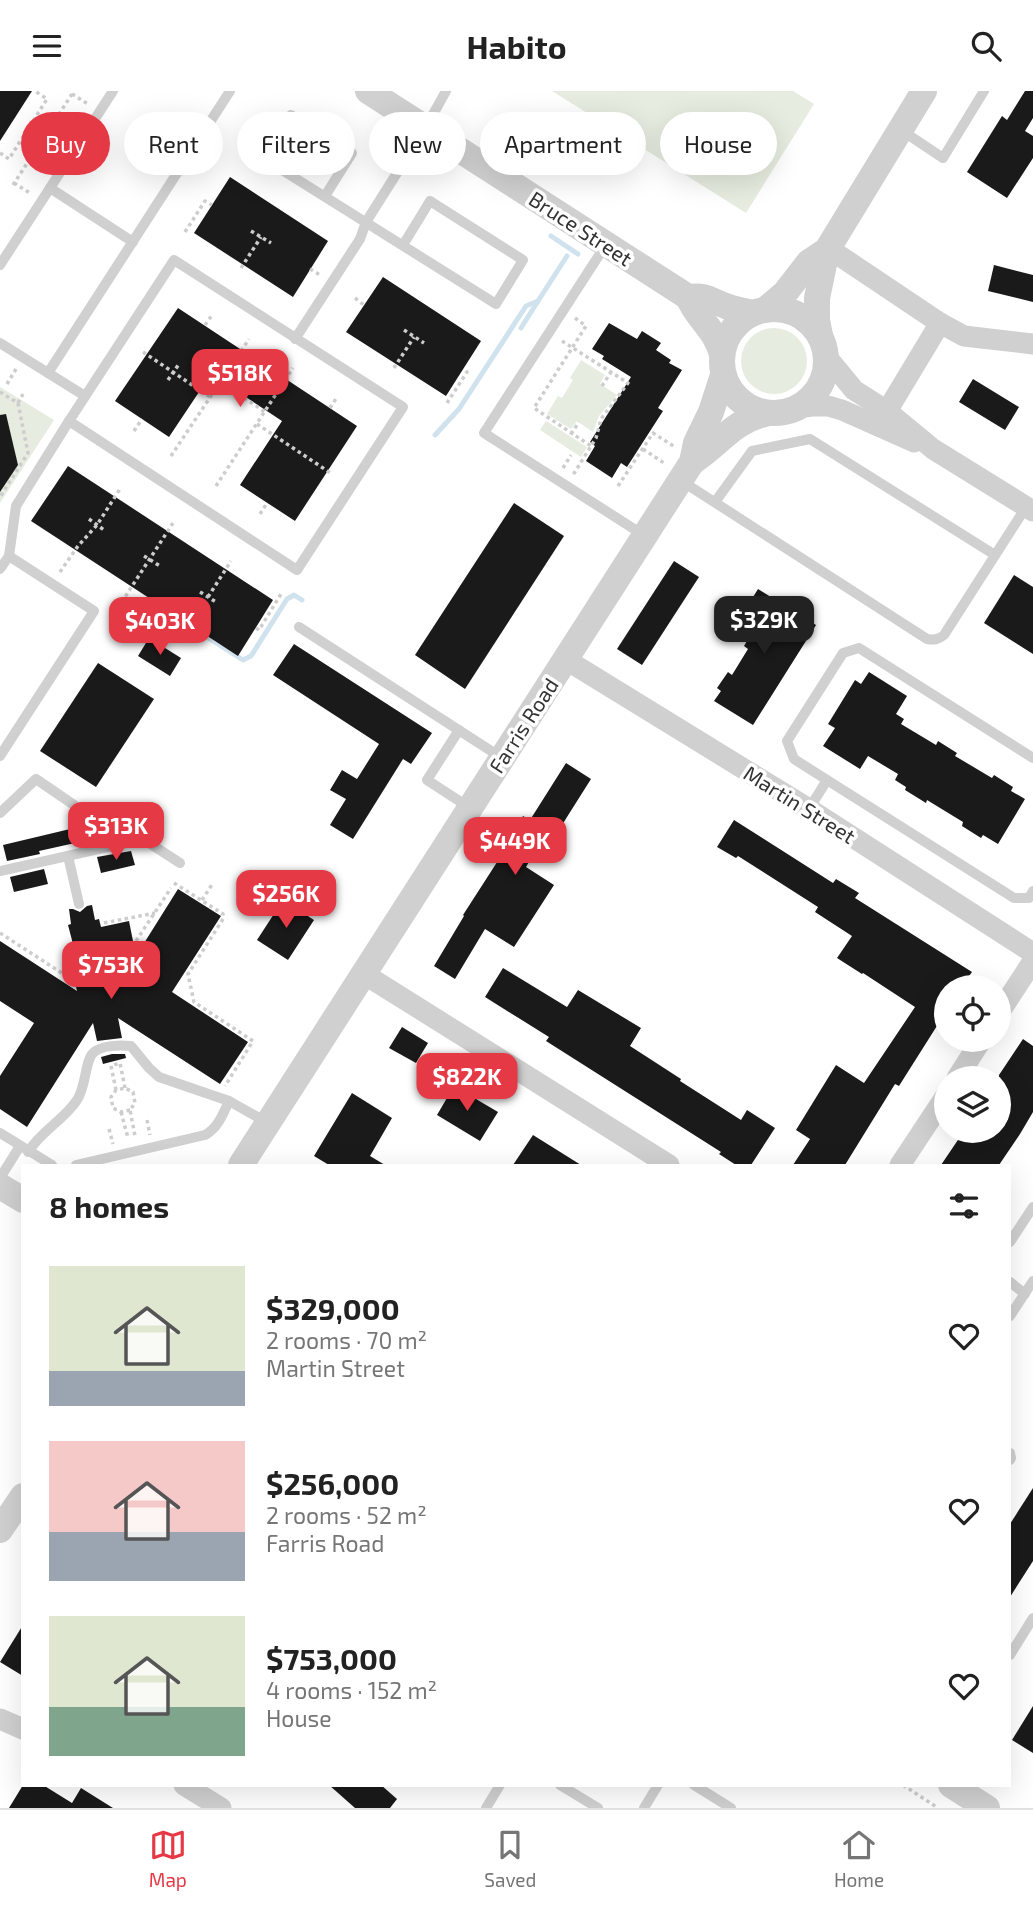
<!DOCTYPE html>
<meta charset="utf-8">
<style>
body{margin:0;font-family:"Exo 2",sans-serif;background:#f6f6f6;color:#222;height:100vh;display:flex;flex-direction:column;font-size:26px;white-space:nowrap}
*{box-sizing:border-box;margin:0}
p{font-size:23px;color:#767676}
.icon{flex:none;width:38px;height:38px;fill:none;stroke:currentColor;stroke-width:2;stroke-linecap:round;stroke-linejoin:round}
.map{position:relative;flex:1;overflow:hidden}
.side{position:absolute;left:21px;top:1073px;width:990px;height:623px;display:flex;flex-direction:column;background:#fff;border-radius:0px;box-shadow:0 7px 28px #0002}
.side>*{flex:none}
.guide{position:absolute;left:21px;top:21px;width:992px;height:63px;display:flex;gap:14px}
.tools{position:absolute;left:934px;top:884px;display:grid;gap:14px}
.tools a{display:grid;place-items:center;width:77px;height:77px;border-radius:50%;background:#fff;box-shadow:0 7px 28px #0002;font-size:35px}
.price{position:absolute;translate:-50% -60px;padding:0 16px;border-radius:14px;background:#e63946;color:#fff;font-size:23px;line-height:46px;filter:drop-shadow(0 2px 4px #0008)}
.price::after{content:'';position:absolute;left:50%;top:42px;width:21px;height:16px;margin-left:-10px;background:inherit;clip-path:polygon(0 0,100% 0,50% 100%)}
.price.on{background:#222;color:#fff}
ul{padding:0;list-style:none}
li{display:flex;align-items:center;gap:21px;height:175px;padding:0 28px}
li span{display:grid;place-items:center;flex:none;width:196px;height:140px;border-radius:0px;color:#555}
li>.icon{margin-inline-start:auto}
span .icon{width:84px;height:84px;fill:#fffc;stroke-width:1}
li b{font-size:30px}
h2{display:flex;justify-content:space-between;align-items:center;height:84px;padding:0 28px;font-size:30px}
.tag{padding:0 24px;border-radius:32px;background:#fff;box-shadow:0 7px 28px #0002;font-size:24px;line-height:63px}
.tag.on{background:#e63946;color:#fff}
header{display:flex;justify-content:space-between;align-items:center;height:91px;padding:0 28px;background:#fff;font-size:32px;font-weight:700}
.tab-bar{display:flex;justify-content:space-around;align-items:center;height:98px;border-top:2px solid #e0e0e0;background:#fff;font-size:19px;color:#767676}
.tab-bar a{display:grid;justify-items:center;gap:4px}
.tab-bar .on{color:#e63946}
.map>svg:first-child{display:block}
.green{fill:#e6ecdf}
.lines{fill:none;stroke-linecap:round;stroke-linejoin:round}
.stream{stroke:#cfe2ee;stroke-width:5}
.building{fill:#1a1a1a}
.path{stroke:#cdcdcd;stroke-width:3.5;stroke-dasharray:3.5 3.5;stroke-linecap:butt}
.service{stroke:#d0d0d0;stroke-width:10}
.minor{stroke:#d0d0d0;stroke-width:21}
.tertiary{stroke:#d0d0d0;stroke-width:26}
.labels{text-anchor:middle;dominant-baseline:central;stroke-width:7;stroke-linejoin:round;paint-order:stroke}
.street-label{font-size:21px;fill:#333;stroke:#fff}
</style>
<header><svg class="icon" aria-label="menu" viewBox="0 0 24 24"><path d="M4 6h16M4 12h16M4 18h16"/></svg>Habito<svg class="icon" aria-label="search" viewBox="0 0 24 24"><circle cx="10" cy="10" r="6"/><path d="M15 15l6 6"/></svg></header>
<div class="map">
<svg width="1033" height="1717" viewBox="0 0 1033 1717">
<rect width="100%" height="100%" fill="#fff"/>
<g class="green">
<path d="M552,0H793L814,13L746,122Z"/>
<circle cx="774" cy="270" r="33"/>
<path d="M581,269L605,284L600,293L617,304L599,325L593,341L577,330L571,338L547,323L558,305L562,307L573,289L570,287Z"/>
<path d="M0,296L54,329L0,412Z"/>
<path d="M546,330L587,356L581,366L540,339Z"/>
</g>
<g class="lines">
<g class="stream">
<path d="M551,145L578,163"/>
<path d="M521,237L538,210"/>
<path d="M435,344L459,318L526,215L538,210L567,165"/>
<path d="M174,530L185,532L243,569L251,565L287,508L294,504L302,509"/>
</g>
</g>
<g class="building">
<path d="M0,0H32L0,50Z"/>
<path d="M1025,0H1033V27L1025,40L1033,45V67L1007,107L967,81L1002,25L1007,29Z"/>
<path d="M230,86L328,150L293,206L194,142Z"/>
<path d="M994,174L1033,184V211L988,200Z"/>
<path d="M383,186L481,250L446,305L346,241Z"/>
<path d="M178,217L357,335L295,430L240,394L282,330L211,283L169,346L115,310Z"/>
<path d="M609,232L637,248L642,240L661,252L656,259L671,269L669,272L682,279L658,317L663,320L627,376L621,372L612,387L586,370L595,355L590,351L631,286L602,268L604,265L592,258Z"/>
<path d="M973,288L1019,316L1005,339L959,311Z"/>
<path d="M6,323L18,374L0,401V324Z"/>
<path d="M68,375L273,509L238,565L31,430Z"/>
<path d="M514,412L564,445L465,598L415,564Z"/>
<path d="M674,470L699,486L642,574L617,558Z"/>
<path d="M1014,484L1033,496V563L984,532Z"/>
<path d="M758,498L816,534L753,634L714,610L721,600L717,597L728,581L732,584L748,558L744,555L754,538L739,529Z"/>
<path d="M149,547L181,567L170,585L138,565Z"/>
<path d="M294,553L432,642L411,673L403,668L353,748L330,734L346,708L330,699L342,679L357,688L379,653L273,584Z"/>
<path d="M98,572L154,608L96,696L40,660Z"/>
<path d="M869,581L907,605L896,623L904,628L901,633L936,654L938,650L957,662L955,665L992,687L994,684L1013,696L1011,700L1025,708L998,753L983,744L981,747L962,735L963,731L927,709L926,712L905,699L906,696L895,689L898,683L868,665L860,678L823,655L835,637L828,633L855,589L861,593Z"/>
<path d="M566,672L591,688L555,745L560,747L552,760L540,752L526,776L554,794L514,856L485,838L455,888L434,875L464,825L463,824L512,748L510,747L523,725L530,729Z"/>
<path d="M112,728L117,746L94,751L93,748L39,760L40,763L7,770L3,754Z"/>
<path d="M734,729L833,792L836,788L859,802L855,807L972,881L961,896H947V919L899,995L895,993L845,1074H793L810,1048L796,1039L836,974L864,992L915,916L863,882L862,883L837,867L852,845L815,821L818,816L738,765L736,767L717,756Z"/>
<path d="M131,760L135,774L101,782L97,766Z"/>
<path d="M44,778L48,793L14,801L10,786Z"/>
<path d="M178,798L221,825L172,901L248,951L220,993L118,927L122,947L97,950L93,932L27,1036L0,1018V985L34,932L0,910V850L77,900L68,861L73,853L68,834L71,833L69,818H73L80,821L87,815L92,814L95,829L99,828L101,836L129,830L136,865Z"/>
<path d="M283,809L314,829L288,869L257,849Z"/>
<path d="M503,877L567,916L578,899L641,937L630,955L681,988L680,990L741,1029L747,1019L775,1037L751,1074H736L719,1063L721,1061L546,950L549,946L485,906Z"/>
<path d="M402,936L428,952L416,972L389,957Z"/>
<path d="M1023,948L1033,955V1021L1020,1043L999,1074H941L964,1040H999V984Z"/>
<path d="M112,963H125L126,967L103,973L101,966Z"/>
<path d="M454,995L498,1021L480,1050L437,1024Z"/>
<path d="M352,1002L392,1027L370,1065L385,1074H329L314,1065Z"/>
<path d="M533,1044L581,1074H513Z"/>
<path d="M1033,1397V1470L1010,1506V1433Z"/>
<path d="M23,1534V1585L0,1571Z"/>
<path d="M1033,1615V1662L1012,1649Z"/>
<path d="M23,1694H43L72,1712L81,1697L113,1717H9Z"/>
<path d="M329,1694H381L397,1708L390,1717H355Z"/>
</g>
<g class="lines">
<g class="path">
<path d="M72,3L88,13"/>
<path d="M36,26L50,36"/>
<path d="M22,49L36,58"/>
<path d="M0,62L9,68L47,8L35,0"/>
<path d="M14,92L30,102"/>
<path d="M13,94L74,0"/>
<path d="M251,140L271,152"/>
<path d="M185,141L205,110L212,114"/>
<path d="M241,177L261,146"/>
<path d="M310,178L320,184"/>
<path d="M355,207L364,214"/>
<path d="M575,227L586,235L534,317L591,355"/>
<path d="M205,234L212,224"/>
<path d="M404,239L424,252"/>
<path d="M562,250L628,292L601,328L596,347L573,384"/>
<path d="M143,261L210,306"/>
<path d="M394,277L414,246"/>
<path d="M168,289L179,273"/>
<path d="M221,291L265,321"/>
<path d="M7,293L16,278"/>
<path d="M602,295L611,281"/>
<path d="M0,301L18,312L28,362L0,406"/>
<path d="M18,312L23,303"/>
<path d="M447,312L467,281L463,278"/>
<path d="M330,317L337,306"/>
<path d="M257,333L332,383"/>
<path d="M134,340L142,328"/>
<path d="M571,343L579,331"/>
<path d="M643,358L664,372"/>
<path d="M171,365L249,248"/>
<path d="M563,377L571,364"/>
<path d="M216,395L293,277"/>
<path d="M618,395L653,342L675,356"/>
<path d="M260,423L267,412"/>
<path d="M89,428L104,439"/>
<path d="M144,465L160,475"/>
<path d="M60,481L78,455L97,434L120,398"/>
<path d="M200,501L216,511"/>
<path d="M208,506L231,470"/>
<path d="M114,523L173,432"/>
<path d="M256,537L259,539L281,503"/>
<path d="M174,792L223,823V828L188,883L194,911L253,950L225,995"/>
<path d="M202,809L213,792"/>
<path d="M104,832L155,822"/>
<path d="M0,842L71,888"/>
<path d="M136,850L171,797"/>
<path d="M116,999L111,975L120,972L125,997"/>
<path d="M130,1019L121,1021L113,1017L111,1006L116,999L125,997L133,1001L135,1012L130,1019L135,1045"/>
<path d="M121,1021L128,1047"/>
<path d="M147,1029L150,1044"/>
<path d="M109,1038L113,1053"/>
<path d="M903,1694L938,1717"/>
</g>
<g class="service">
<path d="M901,39L943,67L984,0"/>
<path d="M50,97L133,151"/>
<path d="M325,105L352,62L291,24L263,67L496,213L523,169L430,110L403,154"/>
<path d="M605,155L484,342L645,445"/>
<path d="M174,169L403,316L297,479L69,330Z"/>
<path d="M0,174L113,0"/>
<path d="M295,248L360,148L366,131L426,36L446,0"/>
<path d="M0,252L85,305"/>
<path d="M48,282L230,0"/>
<path d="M680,389L927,548C934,549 938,549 944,544L1026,416"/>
<path d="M715,411L752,360L810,348L995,464"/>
<path d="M0,478L9,465L16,415L69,330"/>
<path d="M299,536L502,667"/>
<path d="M459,639L427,689L470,717"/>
<path d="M0,665L94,520L9,465"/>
<path d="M827,689L794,668L787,650L843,562L859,557L1033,667"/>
<path d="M809,718L827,689L1014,807H1029L1033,800"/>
<path d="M0,722L36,688L74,714"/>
<path d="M68,765L79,813"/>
<path d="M0,780L143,748L180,772"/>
<path d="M0,1042L52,1074"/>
<path d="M28,1061C42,1039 64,1029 77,1009C86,996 85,970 93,962C101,954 121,954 131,955L149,977L159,986L229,1010L268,1032"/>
<path d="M76,1074L205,1044C218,1037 223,1023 229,1010"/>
<path d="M0,1087L20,1055"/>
<path d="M1010,1151L1033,1116"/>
<path d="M1010,1191L1025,1203"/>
<path d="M1010,1225L1033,1190"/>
<path d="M1010,1362L1011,1367L1010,1369"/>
<path d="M1010,1564L1033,1527"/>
<path d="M560,1694L598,1717"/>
<path d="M694,1694L731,1717"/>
<path d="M486,1717L500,1694"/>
<path d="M644,1717L658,1694"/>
</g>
<g class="minor">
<path d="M828,157L940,232L964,245L1033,253"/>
<path d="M826,265L854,299L887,320L933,358L1033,420"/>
<path d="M796,317L812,315H828L842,319L914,351"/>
<path d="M887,320L940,232"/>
<path d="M565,568L809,718L1033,862"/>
<path d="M364,883L669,1074"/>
<path d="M999,922L1033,870"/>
<path d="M957,987L982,948"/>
<path d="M900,1074L947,1003"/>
<path d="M0,1628L23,1638"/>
<path d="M184,1694L221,1717"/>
</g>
<g class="tertiary">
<path d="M368,0L688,206C698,229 714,236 722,263"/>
<path d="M688,206C708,204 709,209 726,215C735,219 745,220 754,222"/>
<circle cx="774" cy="270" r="52"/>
<path d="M765,219L785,202L809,171L827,159"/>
<path d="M820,245L817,229V207L827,159L924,0"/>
<path d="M692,371C722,352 730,331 768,322"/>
<path d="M241,1074L692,371L696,352L711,321L723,284"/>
<path d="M0,1095L23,1109"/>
<path d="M0,1439L23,1405"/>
<path d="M951,1694L987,1717"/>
</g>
</g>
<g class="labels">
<g class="street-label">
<text transform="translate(581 137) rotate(33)">Bruce Street</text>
<text transform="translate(523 634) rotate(-57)">Farris Road</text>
<text transform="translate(800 713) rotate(32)">Martin Street</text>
</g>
</g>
</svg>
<div class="tools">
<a><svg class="icon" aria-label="locate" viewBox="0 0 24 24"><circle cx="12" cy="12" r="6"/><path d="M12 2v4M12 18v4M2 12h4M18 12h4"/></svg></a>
<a><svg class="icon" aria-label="layers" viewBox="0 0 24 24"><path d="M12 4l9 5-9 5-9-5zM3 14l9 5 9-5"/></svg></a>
</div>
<b class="price" style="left:240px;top:318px">$518K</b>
<b class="price on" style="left:764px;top:565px">$329K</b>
<b class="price" style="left:160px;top:566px">$403K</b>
<b class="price" style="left:116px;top:771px">$313K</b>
<b class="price" style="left:515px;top:786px">$449K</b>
<b class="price" style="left:286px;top:839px">$256K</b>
<b class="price" style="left:111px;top:910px">$753K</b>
<b class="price" style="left:467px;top:1022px">$822K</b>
<div class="guide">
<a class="tag on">Buy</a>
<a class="tag">Rent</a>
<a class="tag">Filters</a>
<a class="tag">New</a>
<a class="tag">Apartment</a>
<a class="tag">House</a>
</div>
<section class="side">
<h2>8 homes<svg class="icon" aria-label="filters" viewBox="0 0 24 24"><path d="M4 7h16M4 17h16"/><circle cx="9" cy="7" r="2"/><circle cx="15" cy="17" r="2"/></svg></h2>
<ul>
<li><span style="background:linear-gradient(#dfe7d0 75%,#9aa5b1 0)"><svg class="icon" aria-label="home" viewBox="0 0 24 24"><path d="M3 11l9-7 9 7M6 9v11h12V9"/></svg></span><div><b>$329,000</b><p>2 rooms · 70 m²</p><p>Martin Street</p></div><svg class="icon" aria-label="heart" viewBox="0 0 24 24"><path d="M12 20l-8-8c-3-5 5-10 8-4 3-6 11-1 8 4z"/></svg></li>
<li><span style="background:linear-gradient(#f6c9c9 65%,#9aa5b1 0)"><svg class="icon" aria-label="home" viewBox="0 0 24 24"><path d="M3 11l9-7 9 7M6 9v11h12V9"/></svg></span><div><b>$256,000</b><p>2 rooms · 52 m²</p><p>Farris Road</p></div><svg class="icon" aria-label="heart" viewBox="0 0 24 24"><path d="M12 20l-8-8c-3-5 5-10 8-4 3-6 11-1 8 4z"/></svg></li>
<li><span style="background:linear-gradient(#dfe7d0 65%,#7fa58c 0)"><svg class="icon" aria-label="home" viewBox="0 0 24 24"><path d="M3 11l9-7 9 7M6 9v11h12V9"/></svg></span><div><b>$753,000</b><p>4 rooms · 152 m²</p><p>House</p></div><svg class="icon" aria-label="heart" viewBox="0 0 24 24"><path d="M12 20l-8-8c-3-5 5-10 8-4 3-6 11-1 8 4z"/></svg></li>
</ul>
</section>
</div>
<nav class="tab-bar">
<a class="on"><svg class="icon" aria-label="map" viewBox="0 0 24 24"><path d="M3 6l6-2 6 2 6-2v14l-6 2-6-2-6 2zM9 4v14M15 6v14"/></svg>Map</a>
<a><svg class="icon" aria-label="saved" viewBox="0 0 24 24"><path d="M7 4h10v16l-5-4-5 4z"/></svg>Saved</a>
<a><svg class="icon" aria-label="home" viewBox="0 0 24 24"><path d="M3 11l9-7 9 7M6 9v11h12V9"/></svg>Home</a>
</nav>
